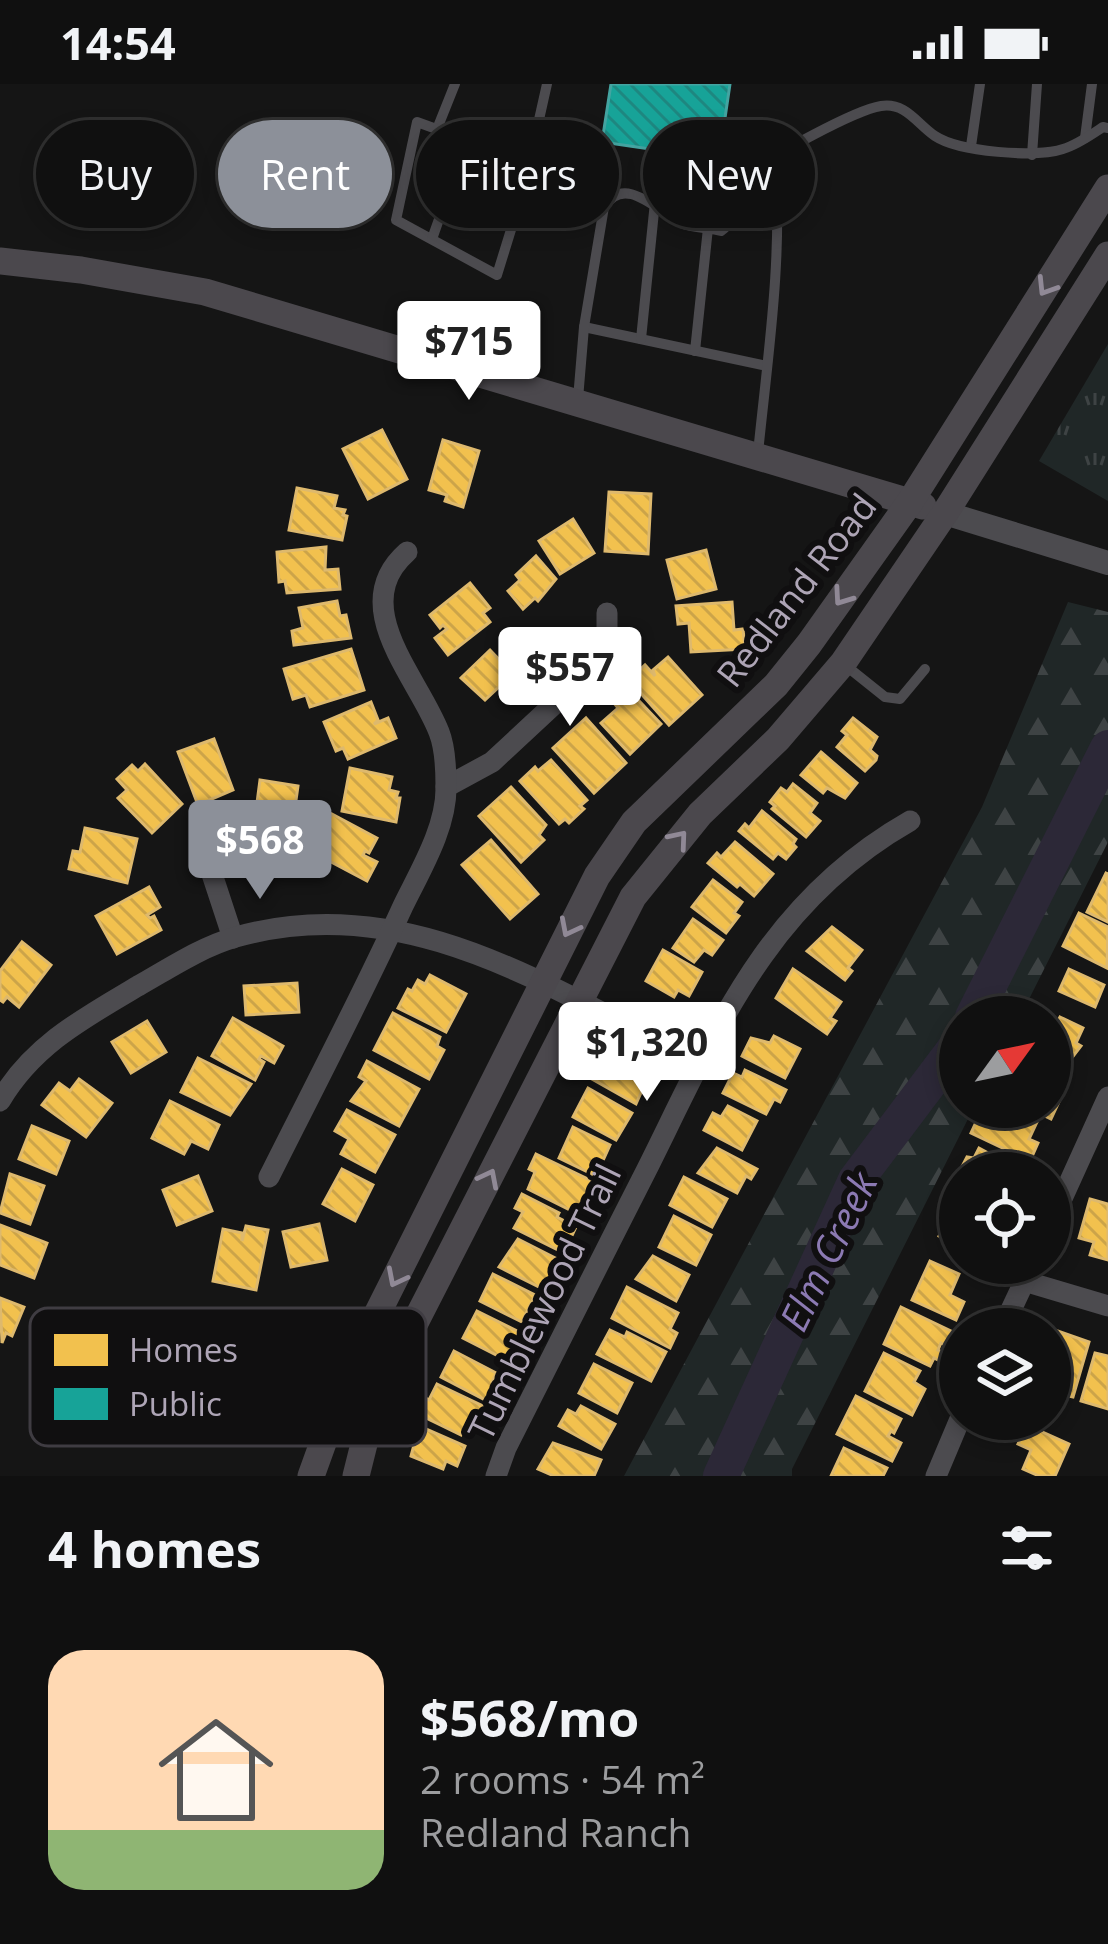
<!DOCTYPE html>
<meta charset="utf-8">
<style>
body{margin:0;font-family:"Open Sans",sans-serif;background:#191919;color:#f1f3f6;height:100vh;display:flex;flex-direction:column;font-size:45px;white-space:nowrap}
*{box-sizing:border-box;margin:0}
p{font-size:39px;color:#9c9d9f}
.icon{flex:none;width:66px;height:66px;fill:none;stroke:currentColor;stroke-width:2;stroke-linecap:round;stroke-linejoin:round}
.map{position:relative;height:1392px;overflow:hidden}
.sheet{display:flex;flex-direction:column;background:#101010;flex:1}
.sheet>*{flex:none}
.hud{position:absolute;left:36px;top:36px;width:1038px;height:108px;display:flex;gap:24px}
.needle{width:78px;rotate:57deg}
.tools{position:absolute;left:939px;top:912px;display:grid;gap:24px}
.tools a{display:grid;place-items:center;width:132px;height:132px;border-radius:50%;background:#101010;box-shadow:0 6px 18px #0003,0 0 0 3px #303030;font-size:60px}
.price{position:absolute;translate:-50% -102px;padding:0 27px;border-radius:12px;background:#fff;color:#222;font-size:39px;line-height:78px;filter:drop-shadow(0 3px 6px #0008)}
.price::after{content:'';position:absolute;left:50%;top:72px;width:36px;height:27px;margin-left:-18px;background:inherit;clip-path:polygon(0 0,100% 0,50% 100%)}
.price.on{background:#8c9099;color:#fff}
ul{padding:0;list-style:none}
li{display:flex;align-items:center;gap:36px;height:300px;padding:0 48px}
li+li{border-top:3px solid #303030}
li span{display:grid;place-items:center;flex:none;width:336px;height:240px;border-radius:36px;color:#555}
li>.icon{margin-inline-start:auto}
span .icon{width:144px;height:144px;fill:#fffc;stroke-width:1}
li b{font-size:51px}
h2{display:flex;justify-content:space-between;align-items:center;height:144px;padding:0 48px;font-size:51px}
.tag{padding:0 42px;border-radius:54px;background:#101010;box-shadow:0 6px 18px #0003,0 0 0 3px #303030;font-size:42px;line-height:108px}
.tag.on{background:#8c9099;color:#fff}
.status{display:flex;justify-content:space-between;align-items:center;height:84px;padding:0 60px;background:#101010;direction:ltr}
.status svg{height:33px;fill:currentColor}
.map>svg:first-child{display:block}
.grass{fill:url(#grass-tufts)}
.forest{fill:url(#forest-firs)}
.homes{fill:url(#homes-back-hatch);stroke:#deb96d;stroke-width:3}
.public{fill:url(#public-back-hatch);stroke:#44a4a1;stroke-width:3}
.lines{fill:none;stroke-linecap:round;stroke-linejoin:round}
.river{stroke:#2c2837;stroke-width:36}
.service{stroke:#4c4b4f;stroke-width:10}
.minor{stroke:#4c4b4f;stroke-width:21}
.tertiary{stroke:#4c4b4f;stroke-width:24}
.secondary{stroke:#4b484d;stroke-width:27}
.oneway{stroke:#908996}
.labels{text-anchor:middle;dominant-baseline:central;stroke-width:12;stroke-linejoin:round;paint-order:stroke}
.street-label{font-size:36px;fill:#aea5b6;stroke:#100f10}
.water-label{font-size:39px;font-style:italic;fill:#8c7ab3;stroke:#100f10}
.key{fill:#100f10;stroke:#3f3c42;stroke-width:3}
.key-label{font-size:33px;fill:#aea5b6}
</style>
<div class="status"><b>14:54</b><svg viewBox="0 0 49 12"><path d="M0 12V9h3v3zM5 12V6h3v6zM10 12V3h3v9zM15 12V0h3v12zM26 1h20v11H26zM47 4h2v5h-2z"/></svg></div>
<div class="map">
<svg width="1108" height="1392" viewBox="0 0 1108 1392">
<defs>
<pattern id="grass-tufts" width="24" height="20" patternUnits="userSpaceOnUse" patternTransform="scale(3)"><rect width="24" height="20" fill="#202727"/><path d="M3 7l-1-3M5 7V3M7 7l1-3M15 17l-1-3M17 17v-4M19 17l1-3" fill="none" stroke="#3e4344"/></pattern>
<pattern id="forest-firs" width="22" height="20" patternUnits="userSpaceOnUse" patternTransform="scale(3)"><rect width="22" height="20" fill="#202727"/><path d="M5 1l3.5 6h-7zM16 11l3.5 6h-7z" fill="#3e4344"/></pattern>
<pattern id="homes-back-hatch" width="6" height="6" patternUnits="userSpaceOnUse" patternTransform="scale(3)"><rect width="6" height="6" fill="#f2c14e"/><path d="M-1 5l2 2M0 0l6 6M5-1l2 2" fill="none" stroke="#cca449"/></pattern>
<pattern id="public-back-hatch" width="6" height="6" patternUnits="userSpaceOnUse" patternTransform="scale(3)"><rect width="6" height="6" fill="#17a398"/><path d="M-1 5l2 2M0 0l6 6M5-1l2 2" fill="none" stroke="#1e8780"/></pattern>
</defs>
<rect width="100%" height="100%" fill="#151515"/>
<path class="grass" d="M1108,260V417L1039,377Z"/>
<path class="forest" d="M1068,518L1108,528V758L1020,933H960V1023H974L792,1385V1392H624L982,723Z"/>
<g class="homes">
<path d="M382,346L407,395L368,415L343,365Z"/>
<path d="M443,356L479,367L463,423L445,417L447,411L429,406Z"/>
<path d="M297,404L337,412L334,424L345,426L343,431L347,432L342,456L289,446Z"/>
<path d="M609,408L651,410L648,470L605,467Z"/>
<path d="M573,435L594,469L560,490L539,457Z"/>
<path d="M326,463L325,486L338,485L340,505L287,509L285,497L279,498L277,468Z"/>
<path d="M706,466L716,505L677,515L667,476Z"/>
<path d="M536,472L556,495L538,517L535,514L523,525L508,507L520,496L516,491Z"/>
<path d="M470,499L490,524L483,529L490,538L448,571L435,554L447,545L443,541L440,544L430,531Z"/>
<path d="M337,517L340,532L346,531L351,554L294,561L292,547L303,544L299,524Z"/>
<path d="M732,518L734,546L743,545L745,565L691,568L689,539L678,540L676,522Z"/>
<path d="M351,565L364,606L310,623L306,611L293,615L284,585Z"/>
<path d="M490,566L513,590L485,616L461,594Z"/>
<path d="M668,573L702,611L669,641L629,596L645,581L655,592L653,586Z"/>
<path d="M623,600L661,640L630,670L601,639L618,624L609,613Z"/>
<path d="M371,618L378,636L374,640L388,634L396,654L348,675L343,664L336,667L324,638Z"/>
<path d="M586,634L626,679L594,709L553,664Z"/>
<path d="M853,634L877,653L870,666L877,672L876,676L865,687L837,663L847,651L842,647Z"/>
<path d="M214,655L233,706L198,721L178,668Z"/>
<path d="M821,668L857,699L845,714L827,704L823,709L801,691Z"/>
<path d="M551,676L587,716L580,722L584,725L569,739L565,735L559,740L520,697L535,683L538,687Z"/>
<path d="M145,680L182,720L152,749L118,714L127,706L117,695L132,681L138,687Z"/>
<path d="M350,684L392,693L389,706L398,708L396,714H400L396,738L342,727Z"/>
<path d="M260,696L298,702L291,752L261,748L263,735L255,734Z"/>
<path d="M793,700L817,719L810,729L820,737L806,753L772,725L775,722L770,718L781,704L787,708Z"/>
<path d="M511,703L546,741L539,751L544,756L521,778L479,732Z"/>
<path d="M762,727L796,755L793,760L796,763L786,775L778,769L773,775L739,747L745,740L749,744Z"/>
<path d="M332,730L377,754L369,769L365,767L363,771L377,778L367,797L320,772L324,763L317,759Z"/>
<path d="M85,744L137,755L127,799L69,785L73,767L80,768Z"/>
<path d="M491,756L538,810L510,835L462,781Z"/>
<path d="M735,758L773,790L754,812L740,800L737,803L708,779L717,769L721,773Z"/>
<path d="M1106,789L1108,790V838L1087,828Z"/>
<path d="M713,796L742,818L734,829L739,832L726,849L692,823Z"/>
<path d="M149,803L160,823L147,831L150,834L154,832L161,846L117,870L96,832Z"/>
<path d="M1079,829L1108,843L1107,884L1063,862Z"/>
<path d="M693,835L723,856L712,871L704,866L694,878L673,864Z"/>
<path d="M832,843L862,866L848,884L852,887L845,896L807,867Z"/>
<path d="M22,858L51,881L19,923L7,913L3,918L0,916V887Z"/>
<path d="M663,866L702,888L689,912L678,906L674,913L646,897Z"/>
<path d="M793,885L841,918L830,934L836,937L827,950L776,914Z"/>
<path d="M1069,885L1104,901L1095,923L1059,907Z"/>
<path d="M430,891L466,910L446,948L398,924L408,905L412,907L418,896L425,900Z"/>
<path d="M297,899L299,928L246,931L244,902Z"/>
<path d="M393,929L440,953L437,962L444,966L429,995L374,966Z"/>
<path d="M1060,933L1083,944L1076,959L1081,962L1064,984L1050,977V952Z"/>
<path d="M233,934L283,962L274,979L261,972L259,975L264,978L255,996L212,972Z"/>
<path d="M147,937L166,968L131,989L112,958Z"/>
<path d="M774,952L800,965L785,994L742,972L751,954L770,959Z"/>
<path d="M599,965L648,993L636,1020L590,994L599,979L593,976Z"/>
<path d="M198,974L251,1000L230,1031L181,1008Z"/>
<path d="M367,977L419,1005L399,1042L351,1017L366,997L359,993Z"/>
<path d="M745,986L786,1006L780,1018L774,1015L766,1030L723,1009L733,989L742,993Z"/>
<path d="M1050,986L1057,989L1051,1001L1064,1007L1051,1035L1026,1023H1050Z"/>
<path d="M79,995L112,1019L86,1053L42,1021L59,999L70,1007Z"/>
<path d="M588,1004L632,1029L616,1056L573,1033Z"/>
<path d="M170,1017L219,1041L208,1065L191,1057L184,1070L152,1054Z"/>
<path d="M728,1022L757,1037L742,1066L704,1046L713,1029L721,1033Z"/>
<path d="M983,1023H1004L1037,1038L1029,1055L1038,1059L1030,1077L971,1049Z"/>
<path d="M347,1026L395,1051L375,1088L341,1070L349,1055L335,1047Z"/>
<path d="M32,1042L69,1057L56,1090L19,1075Z"/>
<path d="M573,1043L610,1061L596,1092L559,1074Z"/>
<path d="M717,1064L757,1085L751,1095L746,1092L737,1109L698,1089Z"/>
<path d="M979,1064L1023,1088L1022,1089H960V1096L956,1094L967,1073L974,1074Z"/>
<path d="M536,1070L596,1099L578,1130L528,1105L535,1088L529,1085Z"/>
<path d="M342,1085L373,1101L355,1137L323,1120Z"/>
<path d="M10,1090L44,1102L30,1140L0,1129Z"/>
<path d="M198,1092L212,1127L177,1141L163,1106Z"/>
<path d="M684,1093L727,1115L712,1143L670,1121Z"/>
<path d="M522,1110L559,1129L557,1133L576,1143L564,1169L514,1144L523,1128L515,1124Z"/>
<path d="M1090,1115L1108,1120V1176L1090,1171L1094,1158L1079,1154Z"/>
<path d="M956,1116L960,1118V1162L939,1152Z"/>
<path d="M674,1132L711,1151L696,1181L659,1163Z"/>
<path d="M319,1140L327,1176L291,1183L283,1148Z"/>
<path d="M0,1141L47,1159L34,1194L0,1181Z"/>
<path d="M246,1142L268,1146L256,1206L213,1197L223,1145L242,1149V1157Z"/>
<path d="M518,1155L561,1177L547,1207L499,1183Z"/>
<path d="M653,1172L689,1191L676,1217L636,1195Z"/>
<path d="M930,1177L959,1190L950,1211L964,1218L956,1236L912,1216Z"/>
<path d="M493,1190L535,1211L522,1238L480,1217Z"/>
<path d="M627,1203L678,1229L670,1245L677,1249L670,1264L612,1234Z"/>
<path d="M0,1214L24,1223L12,1252L6,1249L2,1259Z"/>
<path d="M901,1223L953,1248L947,1262L941,1259L938,1266L944,1269L940,1277L934,1274L930,1282L884,1260Z"/>
<path d="M477,1227L519,1248L506,1276L463,1254Z"/>
<path d="M1049,1244L1089,1258L1073,1313L1050,1308Z"/>
<path d="M610,1246L625,1253L627,1248L666,1268L651,1297L597,1270Z"/>
<path d="M454,1267L496,1289L492,1298L496,1300L487,1317L441,1293Z"/>
<path d="M884,1269L920,1287L914,1298L925,1305L912,1331L865,1307Z"/>
<path d="M1095,1269L1108,1272V1325L1081,1317Z"/>
<path d="M594,1280L632,1299L617,1329L579,1309Z"/>
<path d="M437,1300L483,1322L474,1341L467,1337L461,1351L416,1329L424,1313L429,1316Z"/>
<path d="M856,1312L901,1335L894,1349L891,1347L888,1352L901,1359L892,1377L837,1350Z"/>
<path d="M581,1322L615,1340L601,1365L559,1342L568,1326L576,1330Z"/>
<path d="M1027,1341L1069,1360L1055,1392H1039L1023,1385L1031,1366L1018,1360Z"/>
<path d="M419,1342L465,1362L457,1382L446,1377L443,1385L411,1372Z"/>
<path d="M553,1359L601,1376L594,1392H554L538,1385Z"/>
<path d="M844,1364L887,1384L883,1392H831Z"/>
</g>
<path class="public" d="M611,0H730L719,75L602,58Z"/>
<g class="lines">
<g class="river">
<path d="M973,933L1108,664"/>
<path d="M721,1392L856,1096L960,958"/>
</g>
<g class="service">
<path d="M437,45L455,0"/>
<path d="M1085,54L1092,0"/>
<path d="M971,62L980,0"/>
<path d="M1032,71L1037,0"/>
<path d="M523,107L500,68L417,38L396,136L497,191L523,107L604,123"/>
<path d="M523,107L547,0"/>
<path d="M432,155L467,56"/>
<path d="M584,243L767,282"/>
<path d="M641,255L655,118"/>
<path d="M695,267L708,144"/>
<path d="M578,315L584,243L604,123C625,89 658,128 681,139C692,144 709,144 721,147C742,133 733,108 750,91C767,73 856,26 881,22C906,18 917,40 935,52C959,68 1036,74 1063,65C1077,61 1091,51 1103,43L1108,44"/>
<path d="M758,369C768,270 783,173 775,73"/>
<path d="M845,581L885,613L900,615L925,585"/>
</g>
<g class="minor">
<path d="M446,703L492,678L592,585L607,564V529"/>
<path d="M210,784L233,854"/>
<path d="M0,1017C33,961 84,934 138,902C170,884 201,863 236,853C408,804 553,907 700,979"/>
<path d="M269,1093C314,1003 361,914 403,822C420,787 447,743 446,702C446,686 445,663 439,648C418,593 346,522 407,468"/>
<path d="M1050,1141L1108,1013"/>
<path d="M1024,1197L1108,1222"/>
<path d="M1002,1245L1033,1179"/>
<path d="M496,1392L506,1364C553,1271 599,1179 646,1087C716,947 766,819 910,737"/>
<path d="M936,1392L960,1335"/>
</g>
<path class="tertiary" d="M945,429L1108,479"/>
<g class="secondary">
<path d="M0,177L81,186L205,208L923,422"/>
<path d="M311,1392L350,1284L597,792L634,738L776,601L809,560L910,418L1108,104"/>
<path d="M356,1392L365,1356L399,1270L633,813L700,730L778,655L843,579L945,429L1108,171"/>
</g>
</g>
<defs><path id="oneway-chevron" d="M-2-3.5L2.5 0L-2 3.5" fill="none" stroke-width="1.6" stroke-linecap="round" stroke-linejoin="round" transform="scale(3)"/></defs>
<g class="oneway">
<use href="#oneway-chevron" transform="translate(1046 203) rotate(122)"/>
<use href="#oneway-chevron" transform="translate(842 513) rotate(125)"/>
<use href="#oneway-chevron" transform="translate(679 755) rotate(-50)"/>
<use href="#oneway-chevron" transform="translate(569 844) rotate(117)"/>
<use href="#oneway-chevron" transform="translate(489 1094) rotate(-63)"/>
<use href="#oneway-chevron" transform="translate(396 1194) rotate(117)"/>
</g>
<g class="labels">
<g class="street-label">
<text transform="translate(796 506) rotate(-52)">Redland Road</text>
<text transform="translate(544 1218) rotate(-64)">Tumblewood Trail</text>
</g>
<g class="water-label">
<text transform="translate(827 1167) rotate(-64)">Elm Creek</text>
</g>
</g>
<rect x="30" y="1224" width="396" height="138" rx="18" class="key"/>
<rect x="54" y="1250" width="54" height="32" fill="#f2c14e"/>
<rect x="54" y="1304" width="54" height="32" fill="#17a398"/>
<g class="key-label">
<text x="129" y="1278">Homes</text>
<text x="129" y="1332">Public</text>
</g>
</svg>
<div class="tools">
<a><svg class="needle" viewBox="-14 -14 28 28"><path d="M0-13l5 13h-10z" fill="#e53935"/><path d="M0 13l5-13h-10z" fill="#9c9d9f"/></svg></a>
<a><svg class="icon" aria-label="locate" viewBox="0 0 24 24"><circle cx="12" cy="12" r="6"/><path d="M12 2v4M12 18v4M2 12h4M18 12h4"/></svg></a>
<a><svg class="icon" aria-label="layers" viewBox="0 0 24 24"><path d="M12 4l9 5-9 5-9-5zM3 14l9 5 9-5"/></svg></a>
</div>
<b class="price" style="left:469px;top:319px">$715</b>
<b class="price" style="left:570px;top:645px">$557</b>
<b class="price on" style="left:260px;top:818px">$568</b>
<b class="price" style="left:647px;top:1020px">$1,320</b>
<div class="hud">
<a class="tag">Buy</a>
<a class="tag on">Rent</a>
<a class="tag">Filters</a>
<a class="tag">New</a>
</div>
</div>
<section class="sheet">
<h2>4 homes<svg class="icon" aria-label="filters" viewBox="0 0 24 24"><path d="M4 7h16M4 17h16"/><circle cx="9" cy="7" r="2"/><circle cx="15" cy="17" r="2"/></svg></h2>
<ul>
<li><span style="background:linear-gradient(#ffd9b3 75%,#8fb573 0)"><svg class="icon" aria-label="home" viewBox="0 0 24 24"><path d="M3 11l9-7 9 7M6 9v11h12V9"/></svg></span><div><b>$568/mo</b><p>2 rooms · 54 m²</p><p>Redland Ranch</p></div></li>
</ul>
</section>
